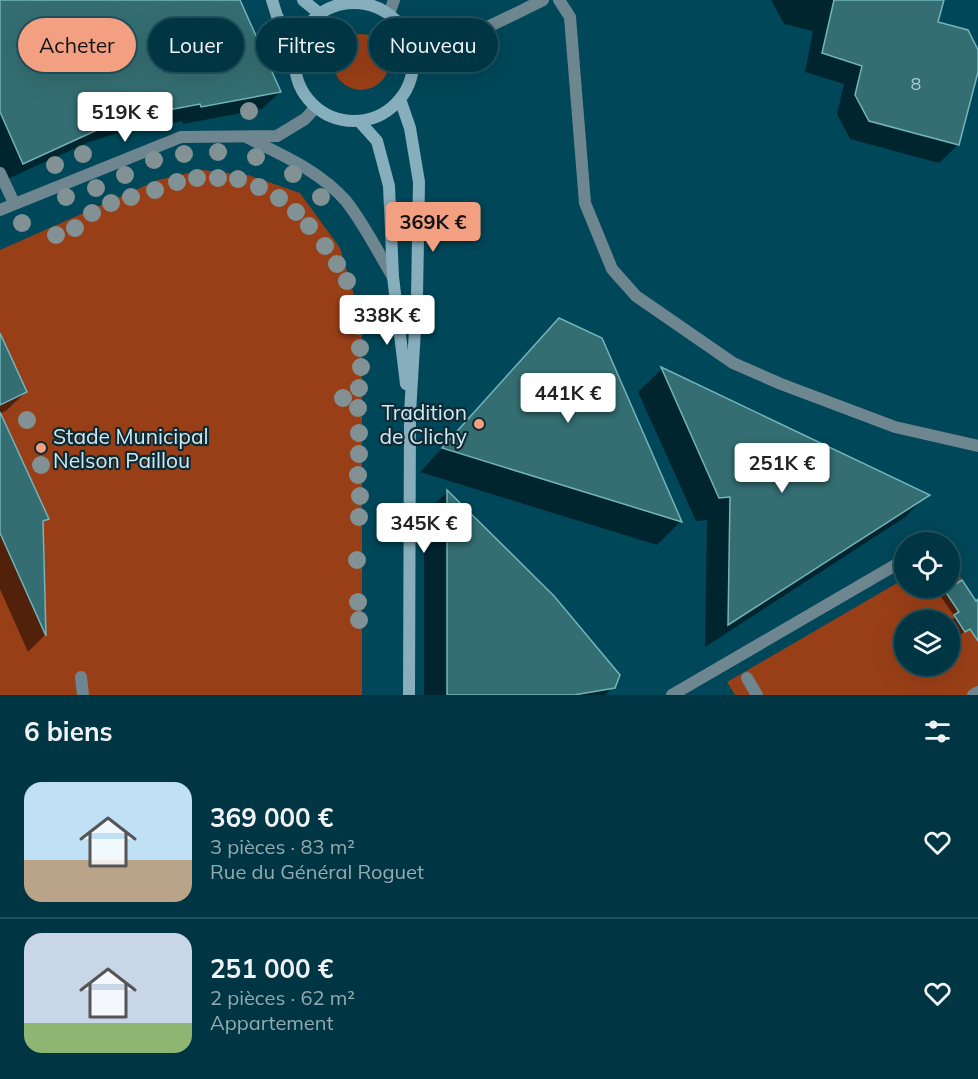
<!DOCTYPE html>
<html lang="fr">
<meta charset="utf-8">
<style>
body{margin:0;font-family:Mulish,sans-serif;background:#0a3d4a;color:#f1f3f6;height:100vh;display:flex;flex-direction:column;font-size:22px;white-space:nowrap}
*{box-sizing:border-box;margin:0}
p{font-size:20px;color:#95abb2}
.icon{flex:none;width:33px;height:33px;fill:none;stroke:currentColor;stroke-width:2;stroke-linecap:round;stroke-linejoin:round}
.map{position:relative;height:695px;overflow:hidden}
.side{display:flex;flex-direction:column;background:#003543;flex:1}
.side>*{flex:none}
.banner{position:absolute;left:18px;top:18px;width:600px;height:54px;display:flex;gap:12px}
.controls{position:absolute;left:894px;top:532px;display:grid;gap:12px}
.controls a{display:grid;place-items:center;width:66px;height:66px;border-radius:50%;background:#003543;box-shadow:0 6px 24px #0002,0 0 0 2px #22505c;font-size:30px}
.price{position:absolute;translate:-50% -51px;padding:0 14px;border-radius:6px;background:#fff;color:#222;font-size:20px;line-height:39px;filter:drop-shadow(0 2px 3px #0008)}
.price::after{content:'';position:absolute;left:50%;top:36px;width:18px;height:14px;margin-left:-9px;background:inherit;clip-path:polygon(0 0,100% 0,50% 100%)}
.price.current{background:#f2a081;color:#111}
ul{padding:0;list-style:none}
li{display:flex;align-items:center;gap:18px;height:150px;padding:0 24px}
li+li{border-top:2px solid #22505c}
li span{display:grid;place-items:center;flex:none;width:168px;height:120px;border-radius:18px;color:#555}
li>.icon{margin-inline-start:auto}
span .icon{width:72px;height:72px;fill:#fffc;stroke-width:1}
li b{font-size:26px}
h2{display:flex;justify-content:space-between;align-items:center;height:72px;padding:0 24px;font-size:26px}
.chip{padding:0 21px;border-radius:27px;background:#003543;box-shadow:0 6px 24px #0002,0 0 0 2px #22505c;font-size:21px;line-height:54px}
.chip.current{background:#f2a081;color:#111}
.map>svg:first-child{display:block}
.green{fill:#993f17;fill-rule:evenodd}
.shadow{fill:#0007}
.building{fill:#346e72;stroke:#71b5ba;stroke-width:1.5}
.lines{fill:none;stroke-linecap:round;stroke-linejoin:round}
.service{stroke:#6e868f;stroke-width:12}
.minor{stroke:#6e868f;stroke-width:12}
.tertiary{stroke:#6e868f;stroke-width:12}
.secondary{stroke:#86aebc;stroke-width:12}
.tree{fill:#829294}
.poi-dot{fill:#f2a081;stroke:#112a32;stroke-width:2}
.labels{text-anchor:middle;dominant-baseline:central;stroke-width:4.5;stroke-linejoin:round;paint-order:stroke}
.number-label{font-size:18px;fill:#a6cbd4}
.poi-label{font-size:21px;fill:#cceaf5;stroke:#112a32;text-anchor:end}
</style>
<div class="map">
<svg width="978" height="695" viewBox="0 0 978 695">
<rect width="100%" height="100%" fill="#004759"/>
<g class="green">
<circle cx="361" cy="62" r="28"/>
<path d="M202,170L248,175L300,193L340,248L362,321V695H0V250L158,180Z"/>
<path d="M950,561L978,605V695H735L727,682L904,579V588H950ZM904,621H950V666H904Z"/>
</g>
<g class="shadow">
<path d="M0,0H239L280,92L262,109L183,124V121L118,133L89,142L5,180L0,168Z"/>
<path d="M771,0H942L936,23L978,53V66L958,145L939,163L850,139L837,114L844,84L805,72L813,31L784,24Z"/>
<path d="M560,320L601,339L680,522L657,545L420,472Z"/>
<path d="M0,336L26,392L7,410L0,414Z"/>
<path d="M662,369L927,495L904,518L705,647L707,520L696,521L638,392Z"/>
<path d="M0,415L47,518L41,524L45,635L28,652L0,589Z"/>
<path d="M447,492L553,597L613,687L605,695H424V515Z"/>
<path d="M946,592L978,608V623L960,635L951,621L955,617L941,597Z"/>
</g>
<g class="building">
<path d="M0,0H240L281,92L201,107L200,104L137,116L108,125L23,164L0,112Z"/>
<path d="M834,0H944L938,22L968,30L978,50V72L959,145L869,121L855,95L862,66L822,53Z"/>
<path d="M559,318L602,338L682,522L442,448Z"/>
<path d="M0,333L27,392L0,405Z"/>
<path d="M661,367L930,495L728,625L730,497L719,498Z"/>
<path d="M0,412L49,519L43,521L46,636L0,533Z"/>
<path d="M447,490L554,596L620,675L615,688L574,695H447Z"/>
<path d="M962,580L976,601L978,599V641L970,629L965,632L954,615L959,612L945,591Z"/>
</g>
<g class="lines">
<g class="service">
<path d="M559,0L570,17L585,203L612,269L636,296L733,363L781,384L895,427L978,446"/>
<path d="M81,677L83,695"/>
<path d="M747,678L757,695"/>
<path d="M672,695L904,560"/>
<path d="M973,695L978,692"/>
</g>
<g class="minor">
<path d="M413,53C460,43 500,21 543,0"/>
<path d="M0,173L14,203"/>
</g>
<g class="tertiary">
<path d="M389,14L394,0"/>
<path d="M248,138C282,155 320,171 346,201C364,224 378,252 393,277"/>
<path d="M0,210L181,137L277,136L305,119L315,108"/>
</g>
<g class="secondary">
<path d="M272,0L277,16L296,48"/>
<path d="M303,0L320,14"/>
<circle cx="354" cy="62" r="59"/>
<path d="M400,99L410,128L419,182L417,296L410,413L409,695"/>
<path d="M359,121L377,141L389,186L393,277L406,384"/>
</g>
</g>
<g class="tree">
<circle cx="249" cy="111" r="9"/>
<circle cx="218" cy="152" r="9"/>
<circle cx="83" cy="154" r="9"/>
<circle cx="184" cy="154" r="9"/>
<circle cx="256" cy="157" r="9"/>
<circle cx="154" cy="160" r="9"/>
<circle cx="55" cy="165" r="9"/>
<circle cx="293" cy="174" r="9"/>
<circle cx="125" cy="175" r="9"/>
<circle cx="197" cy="178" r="9"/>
<circle cx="218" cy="178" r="9"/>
<circle cx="238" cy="179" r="9"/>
<circle cx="177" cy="182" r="9"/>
<circle cx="259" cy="187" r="9"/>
<circle cx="96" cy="188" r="9"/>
<circle cx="155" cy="190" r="9"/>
<circle cx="66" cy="197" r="9"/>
<circle cx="131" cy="197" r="9"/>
<circle cx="321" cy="197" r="9"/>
<circle cx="279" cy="198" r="9"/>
<circle cx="111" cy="203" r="9"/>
<circle cx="296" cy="212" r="9"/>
<circle cx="92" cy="213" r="9"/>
<circle cx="22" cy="223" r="9"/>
<circle cx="309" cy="226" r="9"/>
<circle cx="75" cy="228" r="9"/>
<circle cx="56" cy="235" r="9"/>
<circle cx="325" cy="246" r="9"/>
<circle cx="337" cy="264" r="9"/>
<circle cx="347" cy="281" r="9"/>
<circle cx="354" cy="305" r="9"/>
<circle cx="359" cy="326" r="9"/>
<circle cx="360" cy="348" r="9"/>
<circle cx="361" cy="367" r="9"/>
<circle cx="359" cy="388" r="9"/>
<circle cx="343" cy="398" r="9"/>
<circle cx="358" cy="408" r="9"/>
<circle cx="27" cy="420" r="9"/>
<circle cx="359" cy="433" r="9"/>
<circle cx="359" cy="454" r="9"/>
<circle cx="41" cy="465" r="9"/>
<circle cx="358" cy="475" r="9"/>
<circle cx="360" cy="496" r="9"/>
<circle cx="359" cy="517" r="9"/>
<circle cx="357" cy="560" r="9"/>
<circle cx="358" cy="602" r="9"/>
<circle cx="359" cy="620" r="9"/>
</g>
<g class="poi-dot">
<circle cx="479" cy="424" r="6"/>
<circle cx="41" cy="448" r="6"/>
</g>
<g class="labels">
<g class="number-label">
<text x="916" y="83">8</text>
</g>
<g class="poi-label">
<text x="467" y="412">Tradition<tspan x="467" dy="24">de Clichy</tspan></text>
<text x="53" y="436" text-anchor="start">Stade Municipal<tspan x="53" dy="24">Nelson Paillou</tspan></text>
</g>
</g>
</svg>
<div class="controls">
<a><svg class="icon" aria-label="locate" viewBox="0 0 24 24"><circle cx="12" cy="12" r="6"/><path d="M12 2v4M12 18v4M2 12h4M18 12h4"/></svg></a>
<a><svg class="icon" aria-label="layers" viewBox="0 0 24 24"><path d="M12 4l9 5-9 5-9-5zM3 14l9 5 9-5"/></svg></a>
</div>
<b class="price" style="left:125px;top:143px">519K €</b>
<b class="price current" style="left:433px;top:253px">369K €</b>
<b class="price" style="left:387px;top:346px">338K €</b>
<b class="price" style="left:568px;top:424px">441K €</b>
<b class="price" style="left:782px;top:494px">251K €</b>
<b class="price" style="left:424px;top:554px">345K €</b>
<div class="banner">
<a class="chip current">Acheter</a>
<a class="chip">Louer</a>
<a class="chip">Filtres</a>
<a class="chip">Nouveau</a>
</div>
</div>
<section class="side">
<h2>6 biens<svg class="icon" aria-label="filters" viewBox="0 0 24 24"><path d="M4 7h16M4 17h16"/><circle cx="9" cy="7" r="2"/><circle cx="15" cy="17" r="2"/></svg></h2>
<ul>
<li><span style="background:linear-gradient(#bfe0f5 65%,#b9a48a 0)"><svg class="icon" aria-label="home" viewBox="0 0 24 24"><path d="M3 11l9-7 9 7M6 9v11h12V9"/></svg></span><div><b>369 000 €</b><p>3 pièces · 83 m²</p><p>Rue du Général Roguet</p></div><svg class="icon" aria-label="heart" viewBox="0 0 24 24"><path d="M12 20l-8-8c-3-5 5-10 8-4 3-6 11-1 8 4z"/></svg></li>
<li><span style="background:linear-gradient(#c9d6e8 75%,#8fb573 0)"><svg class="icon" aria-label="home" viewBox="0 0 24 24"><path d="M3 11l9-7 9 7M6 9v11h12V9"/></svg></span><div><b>251 000 €</b><p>2 pièces · 62 m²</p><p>Appartement</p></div><svg class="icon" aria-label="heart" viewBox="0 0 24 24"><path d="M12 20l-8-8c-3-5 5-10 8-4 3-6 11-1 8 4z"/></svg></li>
</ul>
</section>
